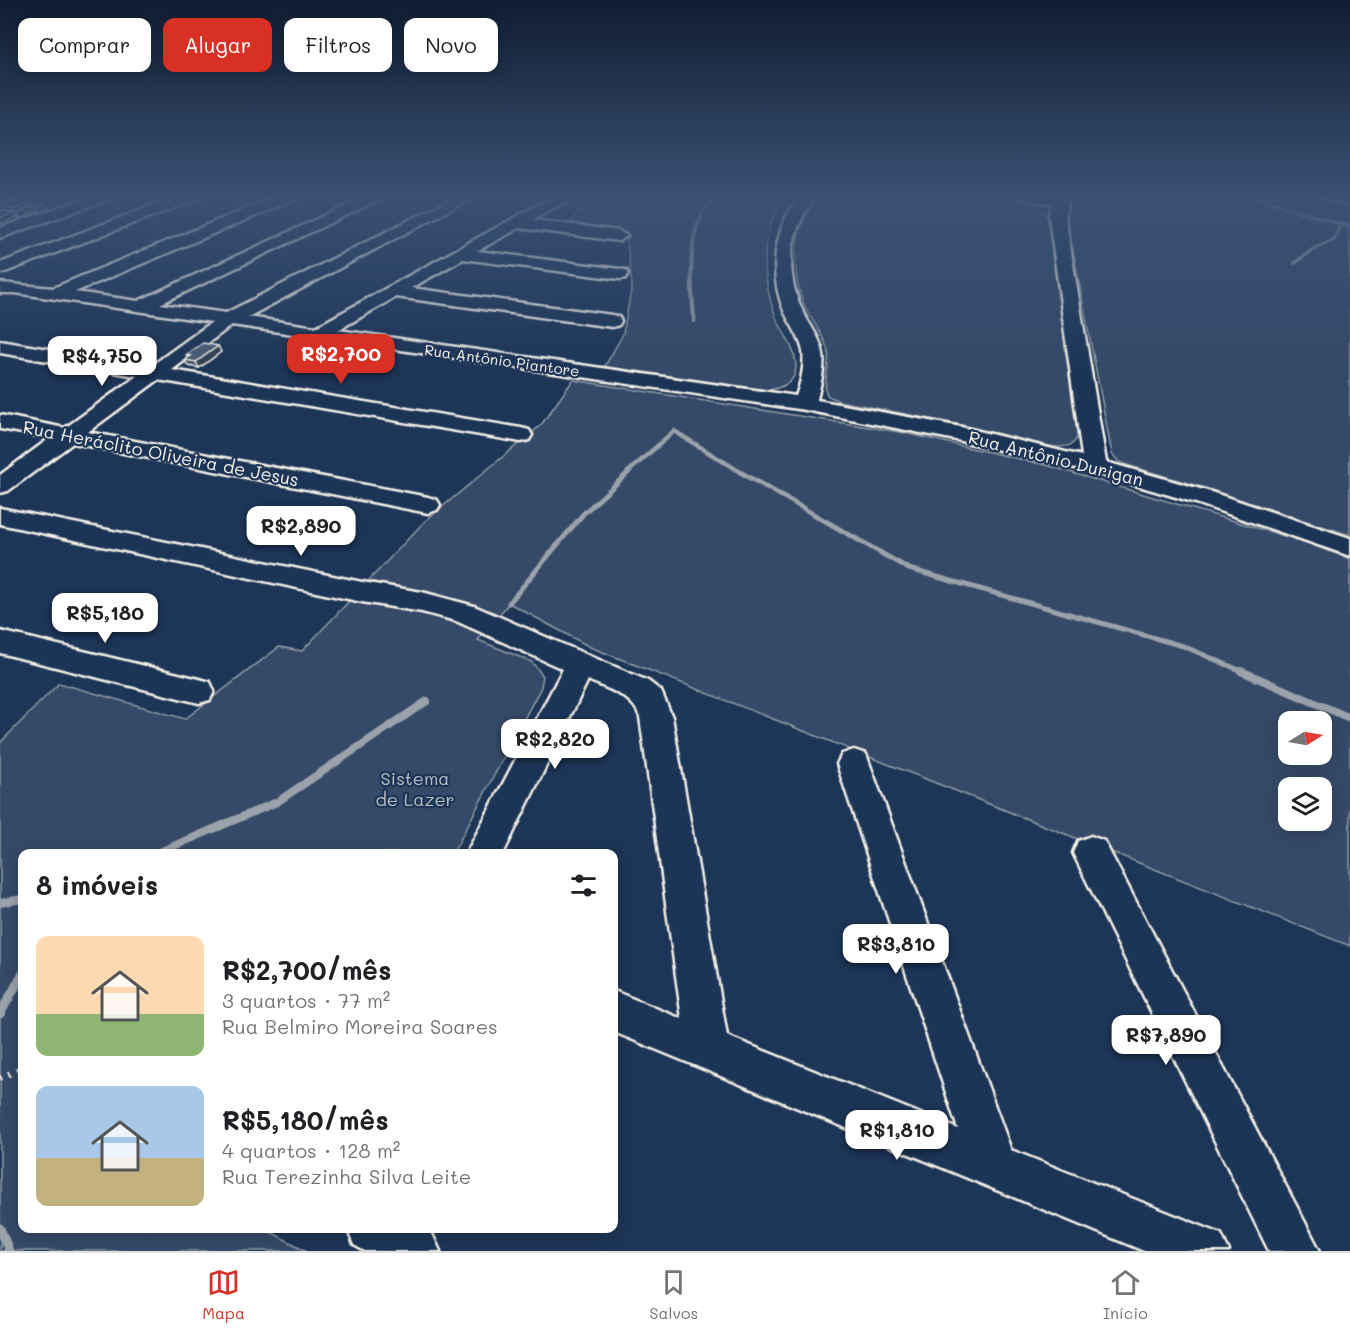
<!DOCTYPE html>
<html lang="pt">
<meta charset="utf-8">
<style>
body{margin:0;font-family:Mali,sans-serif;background:#f2f2f2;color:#202124;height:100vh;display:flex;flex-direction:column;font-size:22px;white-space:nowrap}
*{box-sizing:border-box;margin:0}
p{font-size:20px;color:#757577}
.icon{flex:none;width:33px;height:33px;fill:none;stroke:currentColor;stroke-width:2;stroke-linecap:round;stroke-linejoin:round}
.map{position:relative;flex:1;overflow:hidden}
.panel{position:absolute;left:18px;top:849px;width:600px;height:384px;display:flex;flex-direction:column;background:#fff;border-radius:12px;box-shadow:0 3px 15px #0003}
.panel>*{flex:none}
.guide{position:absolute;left:18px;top:18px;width:600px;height:54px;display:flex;gap:12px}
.needle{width:39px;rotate:79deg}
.fabs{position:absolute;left:1278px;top:711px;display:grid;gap:12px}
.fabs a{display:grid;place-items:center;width:54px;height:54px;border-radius:12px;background:#fff;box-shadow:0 3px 15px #0003;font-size:30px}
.price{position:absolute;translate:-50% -51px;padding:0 14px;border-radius:12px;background:#fff;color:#222;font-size:20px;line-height:39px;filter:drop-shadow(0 2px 3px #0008)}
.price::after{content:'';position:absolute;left:50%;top:36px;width:18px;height:14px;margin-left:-9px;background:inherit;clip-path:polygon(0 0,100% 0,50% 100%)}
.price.on{background:#d93025;color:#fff}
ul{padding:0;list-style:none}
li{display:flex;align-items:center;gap:18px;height:150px;padding:0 18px}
li span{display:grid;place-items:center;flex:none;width:168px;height:120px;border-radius:12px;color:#555}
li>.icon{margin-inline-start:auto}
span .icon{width:72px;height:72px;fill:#fffc;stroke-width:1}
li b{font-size:26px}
h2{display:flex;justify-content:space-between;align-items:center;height:72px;padding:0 18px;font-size:26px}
.chip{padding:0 21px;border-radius:12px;background:#fff;box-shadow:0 3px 15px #0003;font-size:21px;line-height:54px}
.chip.on{background:#d93025;color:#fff}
.dock{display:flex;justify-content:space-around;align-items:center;height:84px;border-top:2px solid #e0e0e0;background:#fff;font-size:16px;color:#757577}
.dock a{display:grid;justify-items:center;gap:3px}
.dock .on{color:#d93025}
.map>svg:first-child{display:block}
.green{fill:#354a67;stroke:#949ea8;stroke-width:1.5;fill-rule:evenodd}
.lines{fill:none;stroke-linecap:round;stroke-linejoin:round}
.stream-far4{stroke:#9aa2ab;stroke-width:4}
.stream-far3{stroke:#9aa2ab;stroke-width:4.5}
.stream-far2{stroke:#9aa2ab;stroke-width:5}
.stream-far1{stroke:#9aa2ab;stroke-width:8}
.stream{stroke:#9aa2ab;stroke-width:9}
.minor-casing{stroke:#f4f1e8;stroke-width:5}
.path{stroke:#f4f1e8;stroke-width:6;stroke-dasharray:2 7;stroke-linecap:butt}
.minor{fill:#1d3557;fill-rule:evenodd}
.wall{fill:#3e4e64;stroke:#f4f1e8;stroke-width:1.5}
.shaded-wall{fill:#324051;stroke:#f4f1e8;stroke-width:1.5}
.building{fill:#485b74;stroke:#f4f1e8;stroke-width:1.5}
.labels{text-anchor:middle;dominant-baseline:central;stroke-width:4.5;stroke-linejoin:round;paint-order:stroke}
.far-street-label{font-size:15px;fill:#f4f1e8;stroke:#1d3557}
.street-label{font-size:18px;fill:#f4f1e8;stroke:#1d3557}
.park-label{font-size:18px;fill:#bbbfc1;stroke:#1d3557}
</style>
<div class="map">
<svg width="1350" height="1251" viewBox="0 0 1350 1251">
<rect width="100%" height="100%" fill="#1d3557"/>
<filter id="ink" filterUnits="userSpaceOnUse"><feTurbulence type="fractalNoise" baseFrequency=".0167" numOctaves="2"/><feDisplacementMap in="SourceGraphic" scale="12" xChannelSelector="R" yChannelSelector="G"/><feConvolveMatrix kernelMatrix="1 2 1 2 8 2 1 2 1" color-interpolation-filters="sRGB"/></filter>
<g filter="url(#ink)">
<g class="green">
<path d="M552,195H789C758,225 761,279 776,317C782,332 797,350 796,368C795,385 779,388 765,391L604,368L623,334L632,285L626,233L570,225L575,215L584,210L560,205L568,199Z"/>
<path d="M821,195H996C1014,198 1035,201 1047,216L1078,436C1073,447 1066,447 1054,447L962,425L839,401L828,396C821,388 831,365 828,351C824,334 810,319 803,302C790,266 793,223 821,195Z"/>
<path d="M1103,195H1310L1350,206V535L1205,488L1127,465L1118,461L1112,454L1065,208L1068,202Z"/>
<path d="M573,380L900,432L1046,465L1304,542L1350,559V946L590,647L509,603L478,640L532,662L543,676L541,687L453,853L22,854V1228L265,1229L307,1251H0V743L59,683L185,719L279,647L302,651L424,522L541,425ZM1288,722H1322V754H1288ZM1288,788H1322V820H1288Z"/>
</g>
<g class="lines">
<g class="stream-far4">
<path d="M1247,195L1350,227"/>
<path d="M1295,263L1312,250L1334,240L1340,225"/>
<path d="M694,318C691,286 685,223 713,201L708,195"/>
</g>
<g class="stream-far3">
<path d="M694,316V321"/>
<path d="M627,473L674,431L742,473"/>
</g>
<g class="stream-far2">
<path d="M740,472L909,569L1183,646L1244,672"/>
<path d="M509,603L584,513L629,472"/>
</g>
<g class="stream-far1">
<path d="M1241,671L1350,718"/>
<path d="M155,854L277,802L427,701"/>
<path d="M0,903L22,899"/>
</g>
<g class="stream">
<path d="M0,1014L22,975"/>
<path d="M0,1228L9,1251"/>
</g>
<defs>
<g id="minor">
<path d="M94,195H115L113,198L0,238V228Z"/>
<path d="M181,195H202L200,198L0,274V263Z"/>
<path d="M280,195H300L298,198L75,292L138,301L370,195H389L160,304L226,313L459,195H477L248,317L316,327L554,196L561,195L566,199L564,202L532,220L619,231L627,236L619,241L519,228L477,251L620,269L626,270L628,274L626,278L620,279L463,259L411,288L612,315L619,317L621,321L619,325L612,327L396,297L338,330L796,396C801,382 805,366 803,351C800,337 791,325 785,313C768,274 773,228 801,195H816C789,232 783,269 803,312C810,326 821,339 823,354C825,370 820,385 817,400L961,427L1082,456L1049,216L1052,202L1045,203L1018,198L1016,195H1069L1065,216L1106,462L1214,493L1350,538V556L1196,503L1088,471L961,441L805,410L232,325L172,370L521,428L529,430L532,435L529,440L521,442L158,380L88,432L428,497L437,500L440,505L437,510L428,513L73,443L8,491L0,493V475L50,438L0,429V415L65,428L137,376L0,353V341L151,366L212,322L15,293H0V283L53,288Z"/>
<path d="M1321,195L1350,197V205L1323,198Z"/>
<path d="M0,508L362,582L422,592L474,606L648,681L661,691L672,717L727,1036L958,1129L837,764L842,754L854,750L866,754L1011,1150L1221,1234L1229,1251H1144L614,1032V991L682,1019L640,717C633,695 607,689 588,680L503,854H466L563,669L456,621L422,612L362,602L0,524Z"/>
<path d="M0,631L199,679L210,682L214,691L210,700L199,703L0,653Z"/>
<path d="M1091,836L1104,841L1320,1251H1269L1073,853L1078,841Z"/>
<path d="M347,1228H422L432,1234L440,1251H365L354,1245Z"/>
</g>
</defs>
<use href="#minor" class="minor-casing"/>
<path class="path" d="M0,1078L22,1068"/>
<use href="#minor" class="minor"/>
</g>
<g class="wall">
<path d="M1,195H23L28,204H25L32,206L31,205L48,209L40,212L34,210L35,212L28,214L29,216L20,219L15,216L12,211L18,209L17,207L11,209L0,205V197L2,196Z"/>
<path d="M218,346L221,352L199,368L188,366L185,360L188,358L186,355Z"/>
</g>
<g class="shaded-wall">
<path d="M15,195H23L28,204L11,209L8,204L16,202L13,196Z"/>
<path d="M45,204L48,209L40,212L37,207Z"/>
<path d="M32,207L35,212L28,214L29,216L20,219L17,213L24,209Z"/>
<path d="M13,213L16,218L0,224V218Z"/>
<path d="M218,346L221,352L199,368L196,362Z"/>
</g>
<g class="building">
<path d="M1,196L16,201L8,204L0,201V197Z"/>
<path d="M39,202L45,204L37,207L31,205Z"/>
<path d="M25,204L32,207L24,209L17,207Z"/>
<path d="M20,208L26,211L17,213L12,211Z"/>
<path d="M0,209L13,213L0,218Z"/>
<path d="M203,343L218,346L196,362L185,360L191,356L186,355Z"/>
</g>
</g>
<linearGradient id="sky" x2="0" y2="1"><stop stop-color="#101d30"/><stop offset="0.53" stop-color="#3a5174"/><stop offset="1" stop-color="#3a5174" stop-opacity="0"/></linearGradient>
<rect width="1350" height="370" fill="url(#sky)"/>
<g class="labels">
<g class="far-street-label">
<text transform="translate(502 360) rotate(8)">Rua Antônio Piantore</text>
</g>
<g class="street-label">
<text transform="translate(161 453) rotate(11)">Rua Heráclito Oliveira de Jesus</text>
<text transform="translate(1056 458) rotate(14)">Rua Antônio Durigan</text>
</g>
<g class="park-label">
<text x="415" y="778">Sistema<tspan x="415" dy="21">de Lazer</tspan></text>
</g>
</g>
</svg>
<div class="fabs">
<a><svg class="needle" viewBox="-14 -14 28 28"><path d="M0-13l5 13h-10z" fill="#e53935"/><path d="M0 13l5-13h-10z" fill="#757577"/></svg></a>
<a><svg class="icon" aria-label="layers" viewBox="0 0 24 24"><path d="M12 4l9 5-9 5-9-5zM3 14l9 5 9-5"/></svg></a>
</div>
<b class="price on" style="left:341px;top:385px">R$2,700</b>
<b class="price" style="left:102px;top:387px">R$4,750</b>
<b class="price" style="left:301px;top:557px">R$2,890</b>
<b class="price" style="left:105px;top:644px">R$5,180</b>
<b class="price" style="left:555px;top:770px">R$2,820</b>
<b class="price" style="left:896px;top:975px">R$3,810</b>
<b class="price" style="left:1166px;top:1066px">R$7,890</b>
<b class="price" style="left:897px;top:1161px">R$1,810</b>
<div class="guide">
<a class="chip">Comprar</a>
<a class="chip on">Alugar</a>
<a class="chip">Filtros</a>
<a class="chip">Novo</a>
</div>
<section class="panel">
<h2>8 imóveis<svg class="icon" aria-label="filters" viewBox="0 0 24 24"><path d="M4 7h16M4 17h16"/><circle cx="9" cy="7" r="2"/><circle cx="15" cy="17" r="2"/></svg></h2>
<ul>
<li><span style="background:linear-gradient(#ffd9b3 65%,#8fb573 0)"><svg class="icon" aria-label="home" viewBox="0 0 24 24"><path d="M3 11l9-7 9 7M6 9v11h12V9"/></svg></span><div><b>R$2,700/mês</b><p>3 quartos · 77 m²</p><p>Rua Belmiro Moreira Soares</p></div></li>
<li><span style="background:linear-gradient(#a9c7e8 60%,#c2b280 0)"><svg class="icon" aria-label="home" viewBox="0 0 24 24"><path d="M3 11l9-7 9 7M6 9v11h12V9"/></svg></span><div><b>R$5,180/mês</b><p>4 quartos · 128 m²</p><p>Rua Terezinha Silva Leite</p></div></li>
</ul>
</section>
</div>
<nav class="dock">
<a class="on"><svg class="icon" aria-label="map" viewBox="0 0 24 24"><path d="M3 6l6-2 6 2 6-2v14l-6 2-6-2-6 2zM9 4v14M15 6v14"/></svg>Mapa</a>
<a><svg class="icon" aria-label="saved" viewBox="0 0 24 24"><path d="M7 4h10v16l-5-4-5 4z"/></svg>Salvos</a>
<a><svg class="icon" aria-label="home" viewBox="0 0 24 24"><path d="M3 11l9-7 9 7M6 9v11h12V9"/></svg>Início</a>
</nav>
